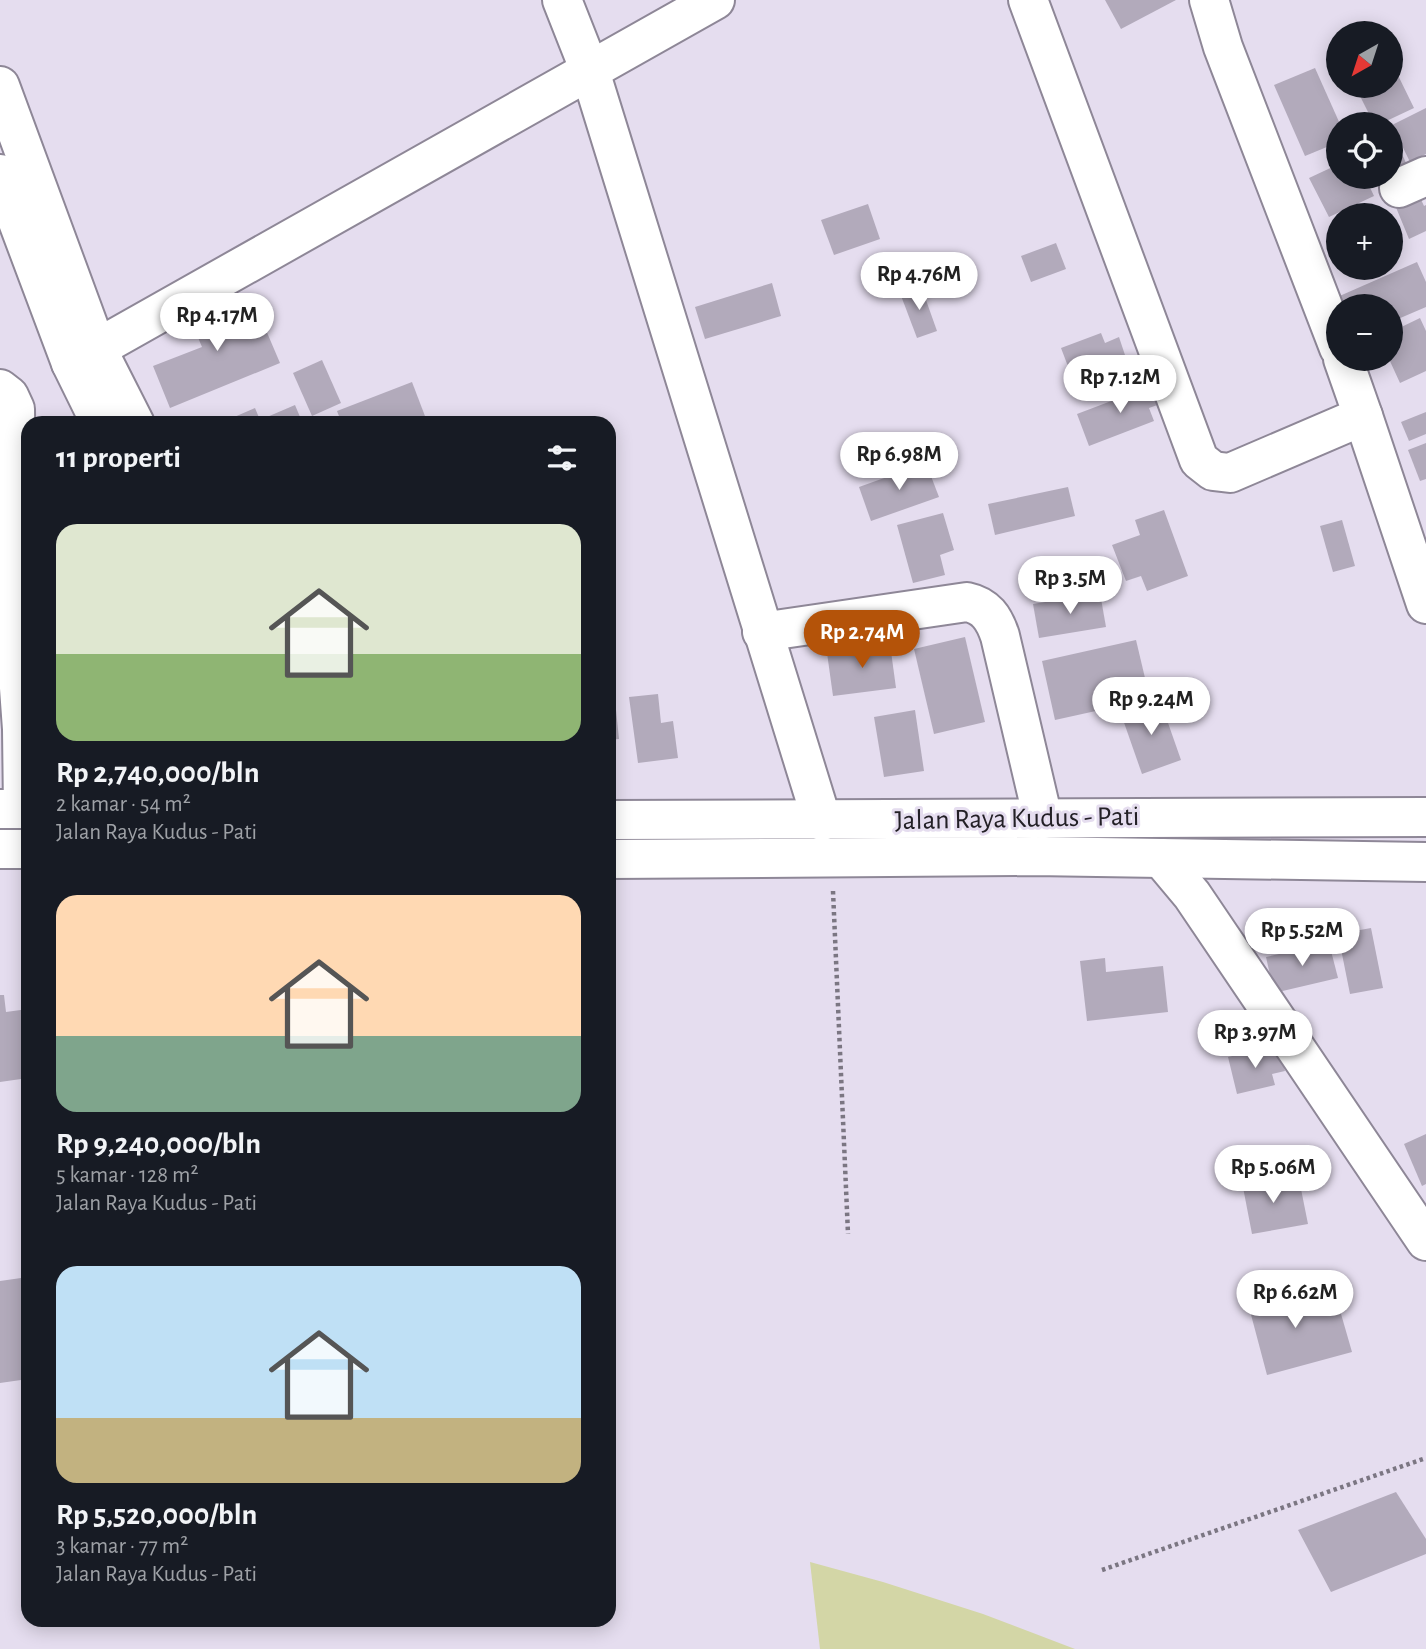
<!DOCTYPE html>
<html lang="id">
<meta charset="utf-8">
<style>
body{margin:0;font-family:"Alegreya Sans",sans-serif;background:#242831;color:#f1f3f6;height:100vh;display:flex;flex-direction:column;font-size:26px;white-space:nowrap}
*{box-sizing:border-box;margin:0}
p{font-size:23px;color:#9ea1a6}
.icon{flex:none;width:38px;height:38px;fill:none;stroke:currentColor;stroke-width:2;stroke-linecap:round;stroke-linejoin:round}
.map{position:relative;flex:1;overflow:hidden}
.sheet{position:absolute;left:21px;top:416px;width:595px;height:1211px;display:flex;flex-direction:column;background:#171b24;border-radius:21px;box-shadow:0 4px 18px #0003}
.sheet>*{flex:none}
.needle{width:46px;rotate:219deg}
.controls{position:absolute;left:1326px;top:21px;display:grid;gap:14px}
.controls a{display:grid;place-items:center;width:77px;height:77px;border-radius:50%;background:#171b24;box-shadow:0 4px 18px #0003;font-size:35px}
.price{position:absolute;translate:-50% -60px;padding:0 16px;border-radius:24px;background:#fff;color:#222;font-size:23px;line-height:46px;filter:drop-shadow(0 2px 4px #0008)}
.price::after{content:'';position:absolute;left:50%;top:42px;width:21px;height:16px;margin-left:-10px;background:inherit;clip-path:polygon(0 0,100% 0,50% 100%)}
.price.active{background:#b45309;color:#fff}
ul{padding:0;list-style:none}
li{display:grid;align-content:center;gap:14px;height:371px;padding:0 35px}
li span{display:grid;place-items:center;height:217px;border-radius:21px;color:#555}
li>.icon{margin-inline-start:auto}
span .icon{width:126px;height:126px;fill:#fffc;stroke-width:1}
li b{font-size:30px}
h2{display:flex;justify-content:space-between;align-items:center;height:84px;padding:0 35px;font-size:30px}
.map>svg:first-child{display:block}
.green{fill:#d3d6a6}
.building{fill:#b2aabb}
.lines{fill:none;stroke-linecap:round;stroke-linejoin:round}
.minor-casing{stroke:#8e8797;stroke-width:42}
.major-casing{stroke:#8e8797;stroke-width:42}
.path{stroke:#7b7682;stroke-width:4.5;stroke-dasharray:3.5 3.5;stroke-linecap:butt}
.minor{stroke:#fff;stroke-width:38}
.major{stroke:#fff;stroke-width:38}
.labels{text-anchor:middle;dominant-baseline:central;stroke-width:6;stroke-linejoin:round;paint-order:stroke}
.street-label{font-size:28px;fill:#232026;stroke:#e5ddef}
</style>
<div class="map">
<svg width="1426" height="1649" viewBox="0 0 1426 1649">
<rect width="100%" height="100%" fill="#e5ddef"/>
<path class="green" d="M810,1562L883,1582L983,1614L1075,1649H820Z"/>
<g class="building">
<path d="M1105,0H1176L1121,29Z"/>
<path d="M1391,61L1414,108L1380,124H1374L1355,86H1391Z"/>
<path d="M1315,68L1340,124L1339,142L1305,156L1274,85Z"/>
<path d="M1426,108V154L1410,162L1392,125Z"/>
<path d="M1391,130L1407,165L1391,172Z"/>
<path d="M1339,164V177H1365L1374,196L1329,217L1309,178Z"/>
<path d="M1419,195L1424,206L1426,205V231L1409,239L1395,205Z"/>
<path d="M868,204L880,239L834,255L821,220Z"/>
<path d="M1056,243L1066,269L1031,282L1021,256Z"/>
<path d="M1417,262L1426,282V307L1391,322V306H1338L1335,298Z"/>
<path d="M772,283L781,316L705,339L695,307Z"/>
<path d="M921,286L937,331L917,338L900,293Z"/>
<path d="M224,293L234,319L257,309L280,363L170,408L153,366L202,347L186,309Z"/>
<path d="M1420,318L1426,331V371L1400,383L1389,359H1391V332Z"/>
<path d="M1101,333L1105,343L1119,337L1125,355L1112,361L1117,375L1077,390L1061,348Z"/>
<path d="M322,360L341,403L312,416L293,373Z"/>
<path d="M412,382L428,424H342L337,411Z"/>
<path d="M1156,384L1163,403L1149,408L1154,421L1089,446L1077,414Z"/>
<path d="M295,405L303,424H234L232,418L255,408L260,420Z"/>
<path d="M1426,412V434L1409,441L1401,422Z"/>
<path d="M1426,443V479L1420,481L1408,450Z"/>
<path d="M926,463L939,497L871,521L859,487Z"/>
<path d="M1068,487L1075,516L995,535L988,504Z"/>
<path d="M1164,510L1188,576L1147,591L1141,576L1126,581L1112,545L1140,535L1135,520Z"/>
<path d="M943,513L954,550L940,555L945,575L913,583L897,525Z"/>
<path d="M1342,520L1355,566L1333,572L1320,526Z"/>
<path d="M1100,593L1106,627L1039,638L1033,604Z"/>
<path d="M965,637L985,722L934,734L914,649Z"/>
<path d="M1136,640L1150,699L1055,720L1042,661Z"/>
<path d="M890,644L896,688L833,696L827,653Z"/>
<path d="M609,671H612L619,739L609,740Z"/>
<path d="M658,694L661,723L673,721L678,758L638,763L629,697Z"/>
<path d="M1160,700L1181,760L1142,774L1121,714Z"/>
<path d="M915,710L924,771L884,777L874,717Z"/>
<path d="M1371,928L1383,988L1350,994L1338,934Z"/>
<path d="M1329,943L1338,978L1274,993L1266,957Z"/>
<path d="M1105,958L1106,972L1163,966L1168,1012L1087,1021L1080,961Z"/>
<path d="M0,995H4L6,1012L28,1009V1078L0,1082Z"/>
<path d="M1267,1048L1268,1055L1281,1053L1285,1071L1272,1074L1275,1085L1237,1094L1228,1057Z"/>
<path d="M1426,1134V1184L1422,1186L1404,1144Z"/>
<path d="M1267,1172L1271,1190L1300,1184L1308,1224L1252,1234L1241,1177Z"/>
<path d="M28,1277V1379L0,1383V1281Z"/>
<path d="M1282,1283L1290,1312L1337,1300L1352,1352L1267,1375L1245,1292Z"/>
<path d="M1396,1492L1426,1539V1554L1331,1592L1298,1530Z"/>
</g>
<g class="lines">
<defs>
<g id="minor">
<path d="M562,0L590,71L822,821"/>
<path d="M1028,0L1199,460L1213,471L1230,473L1363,416L1343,359"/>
<path d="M1209,0L1223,47L1339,348"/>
<path d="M0,86L97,349L135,424"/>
<path d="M0,174L71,363L101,424"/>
<path d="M1399,188L1426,176"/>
<path d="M71,363L715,0"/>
<path d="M0,389L9,396L15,409L18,674L22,729L23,809"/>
<path d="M1363,416L1426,604"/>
<path d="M762,632L967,602C986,606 994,618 1000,636L1043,819"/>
<path d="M1161,858L1192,895L1426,1241"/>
</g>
<g id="major">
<path d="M0,809H28"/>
<path d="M609,820L1426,817"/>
<path d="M0,849H28"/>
<path d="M609,859L1034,856L1426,862"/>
</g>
</defs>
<use href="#minor" class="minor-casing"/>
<use href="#major" class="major-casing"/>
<g class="path">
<path d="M833,891L848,1234"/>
<path d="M1102,1570L1426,1458"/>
</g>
<use href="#minor" class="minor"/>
<use href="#major" class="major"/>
</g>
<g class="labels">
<g class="street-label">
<text transform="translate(1017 819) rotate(-1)">Jalan Raya Kudus - Pati</text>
</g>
</g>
</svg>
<div class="controls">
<a><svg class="needle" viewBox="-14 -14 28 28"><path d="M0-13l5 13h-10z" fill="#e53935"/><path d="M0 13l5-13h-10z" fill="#9ea1a6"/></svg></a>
<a><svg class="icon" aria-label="locate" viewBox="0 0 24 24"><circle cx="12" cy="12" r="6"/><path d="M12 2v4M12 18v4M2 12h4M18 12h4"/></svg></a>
<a>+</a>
<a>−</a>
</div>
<b class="price" style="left:919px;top:312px">Rp 4.76M</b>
<b class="price" style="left:217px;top:353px">Rp 4.17M</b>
<b class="price" style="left:1120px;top:415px">Rp 7.12M</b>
<b class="price" style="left:899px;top:492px">Rp 6.98M</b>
<b class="price" style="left:1070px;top:616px">Rp 3.5M</b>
<b class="price active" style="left:862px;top:670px">Rp 2.74M</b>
<b class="price" style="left:1151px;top:737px">Rp 9.24M</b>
<b class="price" style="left:1302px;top:968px">Rp 5.52M</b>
<b class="price" style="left:1255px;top:1070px">Rp 3.97M</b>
<b class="price" style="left:1273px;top:1205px">Rp 5.06M</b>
<b class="price" style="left:1295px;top:1330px">Rp 6.62M</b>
<section class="sheet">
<h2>11 properti<svg class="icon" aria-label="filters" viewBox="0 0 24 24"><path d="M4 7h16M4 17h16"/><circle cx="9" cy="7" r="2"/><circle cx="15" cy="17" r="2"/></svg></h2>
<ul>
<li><span style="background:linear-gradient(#dfe7d0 60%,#8fb573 0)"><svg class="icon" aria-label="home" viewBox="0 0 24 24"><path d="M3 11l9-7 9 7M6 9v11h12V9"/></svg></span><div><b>Rp 2,740,000/bln</b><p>2 kamar · 54 m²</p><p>Jalan Raya Kudus - Pati</p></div></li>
<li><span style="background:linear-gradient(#ffd9b3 65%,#7fa58c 0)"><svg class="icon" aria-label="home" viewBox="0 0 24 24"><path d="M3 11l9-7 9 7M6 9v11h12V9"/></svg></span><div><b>Rp 9,240,000/bln</b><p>5 kamar · 128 m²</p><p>Jalan Raya Kudus - Pati</p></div></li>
<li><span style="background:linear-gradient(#bfe0f5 70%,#c2b280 0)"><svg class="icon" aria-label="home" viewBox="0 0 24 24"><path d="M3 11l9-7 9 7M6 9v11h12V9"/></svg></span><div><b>Rp 5,520,000/bln</b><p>3 kamar · 77 m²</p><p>Jalan Raya Kudus - Pati</p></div></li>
</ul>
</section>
</div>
